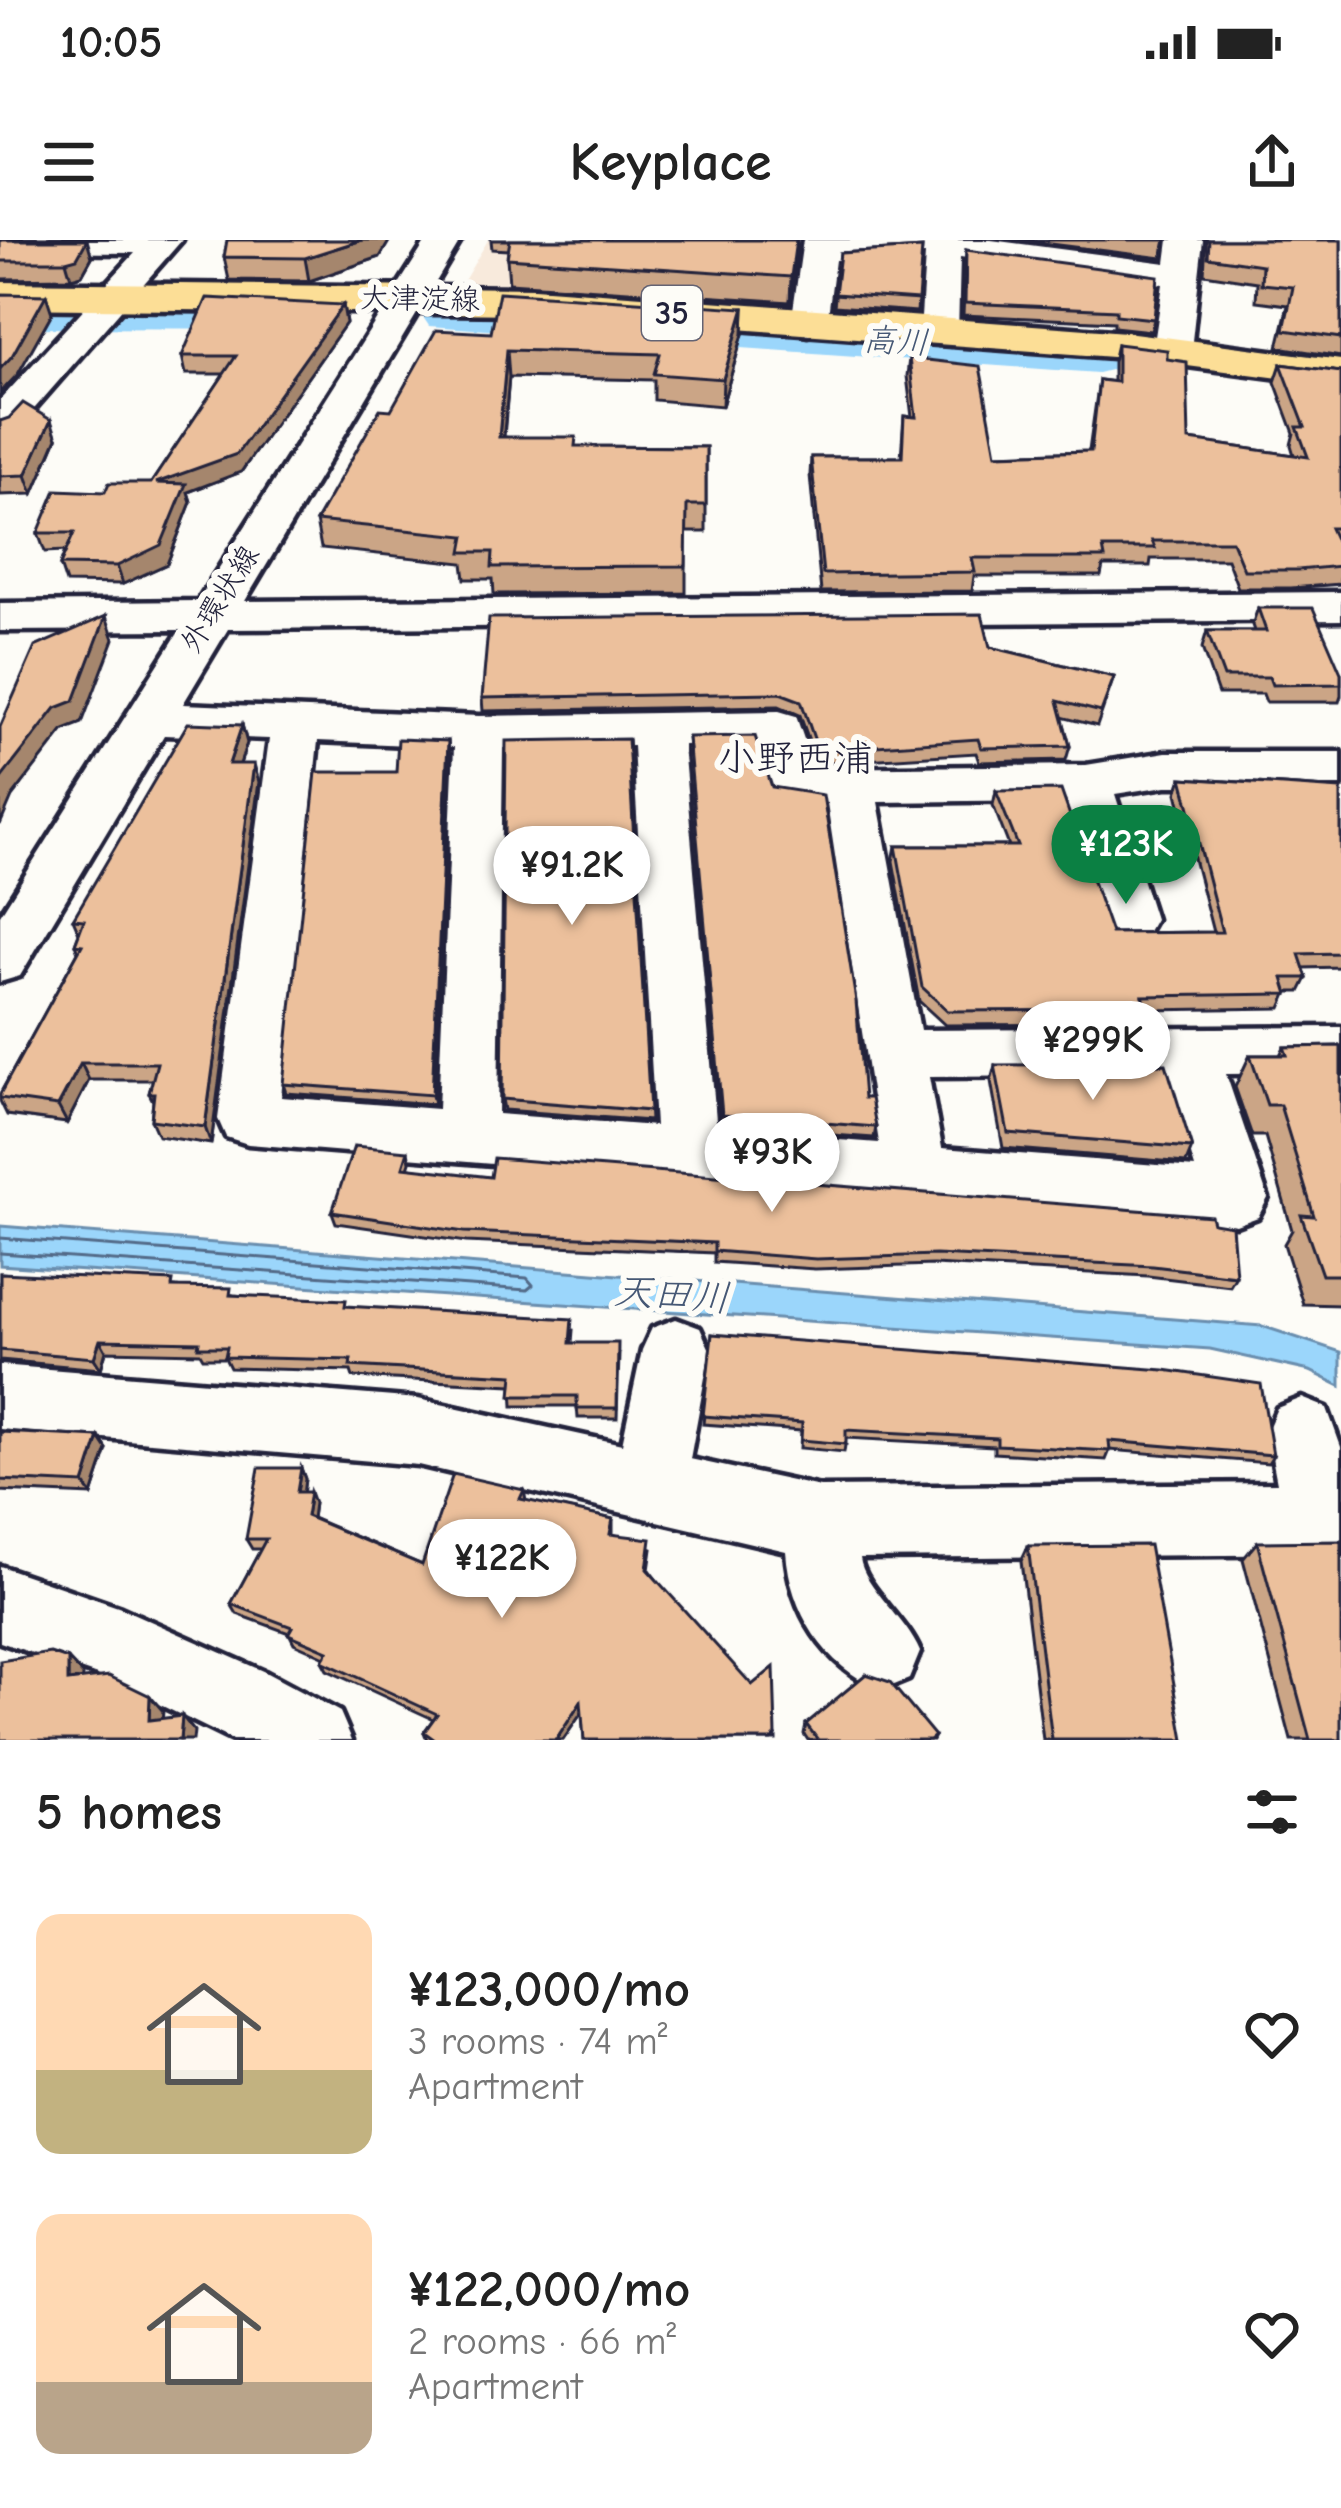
<!DOCTYPE html>
<meta charset="utf-8">
<style>
body{margin:0;font-family:"Comic Neue","Klee One",sans-serif;background:#f6f6f6;color:#222;height:100vh;display:flex;flex-direction:column;font-size:45px;white-space:nowrap}
*{box-sizing:border-box;margin:0}
p{font-size:39px;color:#767676}
.icon{flex:none;width:66px;height:66px;fill:none;stroke:currentColor;stroke-width:2;stroke-linecap:round;stroke-linejoin:round}
.map{position:relative;height:1500px;overflow:hidden}
.panel{display:flex;flex-direction:column;background:#fff;flex:1}
.panel>*{flex:none}
.price{position:absolute;translate:-50% -102px;padding:0 27px;border-radius:42px;background:#fff;color:#222;font-size:39px;line-height:78px;filter:drop-shadow(0 3px 6px #0008)}
.price::after{content:'';position:absolute;left:50%;top:72px;width:36px;height:27px;margin-left:-18px;background:inherit;clip-path:polygon(0 0,100% 0,50% 100%)}
.price.active{background:#0b8043;color:#fff}
ul{padding:0;list-style:none}
li{display:flex;align-items:center;gap:36px;height:300px;padding:0 36px}
li span{display:grid;place-items:center;flex:none;width:336px;height:240px;border-radius:24px;color:#555}
li>.icon{margin-inline-start:auto}
span .icon{width:144px;height:144px;fill:#fffc;stroke-width:1}
li b{font-size:51px}
h2{display:flex;justify-content:space-between;align-items:center;height:144px;padding:0 36px;font-size:51px}
.status{display:flex;justify-content:space-between;align-items:center;height:84px;padding:0 60px;background:#fff;direction:ltr}
.status svg{height:33px;fill:currentColor}
header{display:flex;justify-content:space-between;align-items:center;height:156px;padding:0 36px;background:#fff;font-size:54px;font-weight:600}
.map>svg:first-child{display:block}
.built{fill:#f8eadc}
.water{fill:#9bd6fb;stroke:#6b8eae;stroke-width:3}
.lines{fill:none;stroke-linecap:round;stroke-linejoin:round}
.shore{stroke:#526a88;stroke-width:3}
.river{fill:#9bd6fb;fill-rule:evenodd}
.minor-casing{stroke:#22223b;stroke-width:9}
.major-casing{stroke:#22223b;stroke-width:9}
.minor{fill:#fdfcf7;fill-rule:evenodd}
.major{fill:#fcde96;fill-rule:evenodd}
.wall{fill:#cba586;stroke:#22223b;stroke-width:3}
.shaded-wall{fill:#a5866d;stroke:#22223b;stroke-width:3}
.building{fill:#ecc09c;stroke:#22223b;stroke-width:3}
.labels{text-anchor:middle;dominant-baseline:central;stroke-width:12;stroke-linejoin:round;paint-order:stroke}
.far-street-label{font-size:30px;fill:#22223b;stroke:#fdfcf7}
.shield{fill:#fdfcf7;stroke:#646373;stroke-width:3}
.shield-label{font-size:33px;font-weight:bold;fill:#22223b}
.far-water-label{font-size:33px;font-style:italic;fill:#465875;stroke:#fdfcf7}
.neighbourhood-label{font-size:39px;fill:#22223b;stroke:#fdfcf7}
.water-label{font-size:39px;font-style:italic;fill:#465875;stroke:#fdfcf7}
</style>
<div class="status"><b>10:05</b><svg viewBox="0 0 49 12"><path d="M0 12V9h3v3zM5 12V6h3v6zM10 12V3h3v9zM15 12V0h3v12zM26 1h20v11H26zM47 4h2v5h-2z"/></svg></div>
<header><svg class="icon" aria-label="menu" viewBox="0 0 24 24"><path d="M4 6h16M4 12h16M4 18h16"/></svg>Keyplace<svg class="icon" aria-label="share" viewBox="0 0 24 24"><path d="M12 15V3M7 8l5-5 5 5M5 13v7h14v-7"/></svg></header>
<div class="map">
<svg width="1341" height="1500" viewBox="0 0 1341 1500">
<rect width="100%" height="100%" fill="#fdfcf7"/>
<filter id="ink" filterUnits="userSpaceOnUse"><feTurbulence type="fractalNoise" baseFrequency=".00833" numOctaves="2"/><feDisplacementMap in="SourceGraphic" scale="24" xChannelSelector="R" yChannelSelector="G"/><feConvolveMatrix kernelMatrix="1 2 1 2 8 2 1 2 1" color-interpolation-filters="sRGB"/></filter>
<g filter="url(#ink)">
<path class="built" d="M488,0L626,4L628,56L459,49Z"/>
<path class="water" d="M0,986L1262,1086L1341,1112V1146L1310,1131L1210,1109L0,1025Z"/>
<g class="lines">
<path class="shore" d="M0,998L527,1038L533,1045L527,1050L0,1013"/>
<g class="river">
<path d="M0,54L322,55L342,60L350,72L342,84L322,89L0,88Z"/>
<path d="M449,57L1098,99L1118,104L1127,116L1118,128L1098,133L429,86L421,74L429,62Z"/>
</g>
<defs>
<g id="minor">
<path d="M0,0H182L14,192L0,196V160L135,13L0,12Z"/>
<path d="M427,0H461L245,361L1341,352V380L228,389L183,464L479,476L779,471L796,476L814,528L1086,525L1166,512H1341V546H1166L1115,554L1155,679L1147,693L1128,699L1109,693L1101,679L1066,560L878,562L920,790L1341,787V833L1226,834L1268,958L1258,977L1236,985L248,904L226,897L218,879L269,499L164,495L20,736L0,742V675L180,390L0,391V363L198,361ZM318,501L454,507L438,869L281,857ZM758,504L775,558L827,563L879,903L717,891L683,505ZM633,506L655,886L498,874L503,508ZM1167,835L1195,928L942,908L929,837Z"/>
<path d="M803,0H991L1166,23L1169,0H1203L1191,110L1172,121L1153,110L1163,44L960,17L958,93L952,101L939,104L920,93L925,15L835,20L827,84L809,95L796,92L791,84Z"/>
<path d="M676,1079L700,1088L710,1110L690,1219L820,1247L1277,1243L1267,1191L1277,1168L1302,1158L1327,1168L1341,1207V1314L860,1318C863,1346 907,1379 920,1412L909,1439L882,1450C824,1427 790,1371 786,1311L418,1225L0,1189V1125L418,1159L622,1204L642,1110L652,1088Z"/>
<path d="M0,1326L121,1368L265,1432L340,1472L352,1500H232L103,1437L0,1402Z"/>
</g>
<path id="major" d="M0,42L534,48L1126,92L1341,120V146L1126,118L534,74L0,68Z"/>
</defs>
<use href="#minor" class="minor-casing"/>
<use href="#major" class="major-casing"/>
<use href="#minor" class="minor"/>
<use href="#major" class="major"/>
</g>
<g class="wall">
<path d="M0,0L92,17L82,35L71,38L0,39Z"/>
<path d="M491,0H797L790,62L509,43L507,18L508,10L492,9Z"/>
<path d="M1019,0H1166L1162,18Z"/>
<path d="M1206,0H1341V117L1278,107L1288,65L1256,61L1257,42L1204,34Z"/>
<path d="M922,8L917,72L834,66L840,13Z"/>
<path d="M966,10L1154,79L1151,91L1114,87V82L963,75Z"/>
<path d="M224,17H380L309,41L229,40Z"/>
<path d="M343,65L346,83L241,232L188,252L191,262L167,324L123,344L66,343L60,325L65,311L45,312L38,293L105,252L151,243L224,134H186L182,116Z"/>
<path d="M744,68L743,94L722,166L654,160V140L509,137L504,197L576,206L706,207V292H686V353L494,354L493,339H465L463,323L321,308L316,281L391,170L491,93Z"/>
<path d="M1117,104L1167,119L1189,200L1294,215L1291,205L1294,193L1275,142L1281,124L1341,132V305L1338,306L1341,312L1340,344L1291,348H1238L1227,319H1151L1150,326H1103L1101,336H974L972,351L821,352L810,235L811,217H901L904,176L912,177L907,136L909,118L996,214L1089,211L1099,140L1113,142V122Z"/>
<path d="M0,181L57,198L33,254L0,255Z"/>
<path d="M1258,368L1341,433V456L1339,462H1266L1263,454H1218L1202,408L1207,391H1254L1252,385Z"/>
<path d="M990,407L1114,437L1097,486L1062,477L1070,506L1066,520L979,522L976,513L817,523L800,475L779,466L483,471L482,458Z"/>
<path d="M242,485L247,503L240,524L259,542L211,904L158,896L151,880L153,861L149,853L153,840H89L67,883L7,875L0,861V854L78,712L75,704L79,693L73,679Z"/>
<path d="M688,497L864,858L876,887L874,898L721,887Z"/>
<path d="M628,499L650,881L504,870L502,859Z"/>
<path d="M448,501L449,511L434,864L286,853L283,844L396,532Z"/>
<path d="M1182,538L1341,549V727L1303,728L1307,738L1300,752H1288L1281,768L1147,770L1142,784L945,785L919,761L893,621L896,606H1009L993,565L996,551L1111,693L1213,692L1177,553Z"/>
<path d="M1341,806V1065L1303,1064L1284,1004L1292,990L1265,896H1252L1235,847L1250,815H1280L1284,807Z"/>
<path d="M995,825L1192,908L1186,923L1003,908L991,841Z"/>
<path d="M408,911L410,922L408,928L1236,1036L1230,1046L1148,1036L933,1025L815,1029L714,1022V1013L466,1002L336,983L332,972Z"/>
<path d="M0,1033L176,1047L234,1055L573,1090L572,1103L619,1114L617,1178H578L577,1166H513L512,1145L353,1137L351,1131L230,1128L225,1118H203L200,1113L106,1111L101,1129L0,1120Z"/>
<path d="M712,1094L1273,1215L1268,1223L1110,1210L1106,1220L994,1213V1206L846,1198L844,1212L800,1208L801,1191L703,1184Z"/>
<path d="M0,1192L99,1197L107,1209L92,1255L0,1251Z"/>
<path d="M301,1228L305,1239L303,1252L314,1263L312,1278L422,1325L524,1250L526,1261L613,1279V1294L652,1309L649,1330L776,1495V1500H584L582,1472L563,1500H427L424,1492L433,1479L327,1430L322,1421L325,1417L294,1403L289,1393L237,1374L231,1364L261,1309H252L246,1299Z"/>
<path d="M1257,1302L1341,1500H1291L1243,1319Z"/>
<path d="M1028,1306L1184,1500H1043L1021,1321Z"/>
<path d="M806,1484L935,1496L933,1500H808L804,1494Z"/>
</g>
<g class="shaded-wall">
<path d="M87,0L92,17L82,35L71,38L66,21Z"/>
<path d="M362,0H390L380,17L309,41L305,18Z"/>
<path d="M796,0L797,13L790,62L791,37Z"/>
<path d="M46,55L52,73L18,134L0,153V129Z"/>
<path d="M343,65L346,83L241,232L188,252L191,262L167,324L123,344L117,326L156,243Z"/>
<path d="M744,68L743,94L722,166L723,139Z"/>
<path d="M507,110L509,137L501,224L499,197Z"/>
<path d="M51,180L57,198L33,254L26,235Z"/>
<path d="M106,376L114,399L82,483L64,490L12,557L0,585V540L2,535Z"/>
<path d="M242,485L247,503L234,542L229,524Z"/>
<path d="M448,501L449,511L434,864L432,855Z"/>
<path d="M254,524L259,542L211,904L205,887Z"/>
<path d="M81,823L89,840L67,883L58,866Z"/>
<path d="M100,1100L106,1111L101,1129L94,1118Z"/>
<path d="M99,1197L107,1209L92,1255L84,1244Z"/>
<path d="M301,1228L305,1239L302,1263L297,1252Z"/>
<path d="M310,1252L314,1263L311,1286L306,1276Z"/>
<path d="M68,1419L83,1435L82,1457L68,1441Z"/>
<path d="M150,1456L163,1471L161,1494L149,1480Z"/>
<path d="M581,1462L583,1471L563,1500H556Z"/>
<path d="M182,1476L194,1491L193,1500H180Z"/>
</g>
<g class="building">
<path d="M0,0H87L77,18L66,21H0Z"/>
<path d="M227,0H362L305,18L224,17Z"/>
<path d="M510,0H796L791,37L507,18Z"/>
<path d="M1209,0H1341V98L1284,90L1293,47L1261,44L1262,25L1208,17Z"/>
<path d="M922,8L918,60L835,54L840,13Z"/>
<path d="M966,10L1158,36L1154,79L1116,75V70L965,63Z"/>
<path d="M499,52L744,68L723,139L654,134L660,114L507,110L499,197H576L575,206L706,207V265H687L686,326L492,327L493,312H462L465,296L316,281L380,169L391,170L436,90L491,93Z"/>
<path d="M0,54L46,55L12,116L0,129Z"/>
<path d="M207,58L343,65L237,214L156,243L186,244L161,305L117,326L60,325L74,293H38L56,250L105,252L109,243H151L236,116H182Z"/>
<path d="M1117,104L1167,110V119L1187,122L1189,200L1308,217L1297,187H1305L1281,124L1341,132V288H1330L1341,312V326L1298,330H1244L1232,301H1152L1155,308H1103L1105,318H972L975,332L823,334L811,217H902L904,176L916,177L909,118L980,126L996,214L1091,211L1099,140L1117,142Z"/>
<path d="M23,163L51,180L26,235L0,236V181L9,178Z"/>
<path d="M1258,368H1313L1341,433V444L1272,445L1269,437H1224L1207,391H1266Z"/>
<path d="M982,374L990,407L1114,437L1101,472L1058,461L1070,506L981,508L978,499L818,510L801,461L780,453L482,458L489,378Z"/>
<path d="M106,376L74,461L56,468L0,540V487L35,407Z"/>
<path d="M188,483L242,485L229,524H254L205,887L151,880L154,853H149L157,823H81L58,866L0,858V854L82,705L75,704L84,680L73,679Z"/>
<path d="M755,496L772,547L823,555L856,761L864,858H871L876,887L722,875L688,497Z"/>
<path d="M398,499L448,501L432,855L283,844L316,532H396Z"/>
<path d="M628,499L650,871L502,859L506,501Z"/>
<path d="M1182,538L1341,549V713L1299,714L1307,738H1283L1288,754L1143,756L1148,770L948,771L922,747L896,606H1018L996,551L1061,550L1111,693L1222,692Z"/>
<path d="M1341,806V1035H1322L1301,975L1314,976L1280,865H1267L1250,815H1287L1284,807Z"/>
<path d="M1166,824L1192,908L1008,893L995,825Z"/>
<path d="M354,906L408,911L403,927L491,937L494,918L1211,976L1213,983L1232,986L1236,1036L1153,1026L936,1015L816,1019L714,1011V1003L464,992L332,972Z"/>
<path d="M0,1033L173,1041L172,1047L231,1048L230,1055L346,1060L345,1066L572,1079L570,1103H618L617,1168H577V1156H511L513,1135L350,1126L351,1120L225,1117L227,1107H198L199,1102L100,1100L94,1118L0,1110Z"/>
<path d="M712,1094L1164,1130L1261,1144L1273,1215L1109,1201L1110,1211L997,1205V1198L846,1190V1204L801,1200L802,1183L703,1176Z"/>
<path d="M0,1192L99,1197L84,1244L0,1240Z"/>
<path d="M259,1228H301L297,1252H310L306,1276L422,1325L453,1234L524,1250L520,1259L613,1279L610,1294L651,1299L647,1329L752,1445L774,1427L776,1495L771,1500H584L581,1462L556,1500H435L424,1492L437,1474L322,1421L328,1411L288,1394L292,1387L231,1364L266,1299H246Z"/>
<path d="M1341,1301V1500H1310L1257,1302Z"/>
<path d="M1149,1305L1184,1500H1052L1028,1306Z"/>
<path d="M50,1413L68,1419V1441L109,1436L150,1456L149,1480L182,1476L180,1500H0V1421Z"/>
<path d="M866,1434L890,1442L935,1496L930,1500H818L806,1484Z"/>
</g>
</g>
<g class="labels">
<g class="far-street-label">
<text transform="translate(420 59) rotate(1)">大津淀線</text>
<text transform="translate(220 359) rotate(-58)">外環状線</text>
</g>
<rect class="shield" x="642" y="46" width="60" height="54" rx="9"/>
<g class="shield-label">
<text x="672" y="73">35</text>
</g>
<g class="far-water-label">
<text transform="translate(896 101) rotate(3)">高川</text>
</g>
<g class="neighbourhood-label">
<text x="795" y="518">小野西浦</text>
</g>
<g class="water-label">
<text transform="translate(672 1055) rotate(4)">天田川</text>
</g>
</g>
</svg>
<b class="price active" style="left:1126px;top:667px">¥123K</b>
<b class="price" style="left:572px;top:688px">¥91.2K</b>
<b class="price" style="left:1093px;top:863px">¥299K</b>
<b class="price" style="left:772px;top:975px">¥93K</b>
<b class="price" style="left:502px;top:1381px">¥122K</b>
</div>
<section class="panel">
<h2>5 homes<svg class="icon" aria-label="filters" viewBox="0 0 24 24"><path d="M4 7h16M4 17h16"/><circle cx="9" cy="7" r="2"/><circle cx="15" cy="17" r="2"/></svg></h2>
<ul>
<li><span style="background:linear-gradient(#ffd9b3 65%,#c2b280 0)"><svg class="icon" aria-label="home" viewBox="0 0 24 24"><path d="M3 11l9-7 9 7M6 9v11h12V9"/></svg></span><div><b>¥123,000/mo</b><p>3 rooms · 74 m²</p><p>Apartment</p></div><svg class="icon" aria-label="heart" viewBox="0 0 24 24"><path d="M12 20l-8-8c-3-5 5-10 8-4 3-6 11-1 8 4z"/></svg></li>
<li><span style="background:linear-gradient(#ffd9b3 70%,#b9a48a 0)"><svg class="icon" aria-label="home" viewBox="0 0 24 24"><path d="M3 11l9-7 9 7M6 9v11h12V9"/></svg></span><div><b>¥122,000/mo</b><p>2 rooms · 66 m²</p><p>Apartment</p></div><svg class="icon" aria-label="heart" viewBox="0 0 24 24"><path d="M12 20l-8-8c-3-5 5-10 8-4 3-6 11-1 8 4z"/></svg></li>
</ul>
</section>
